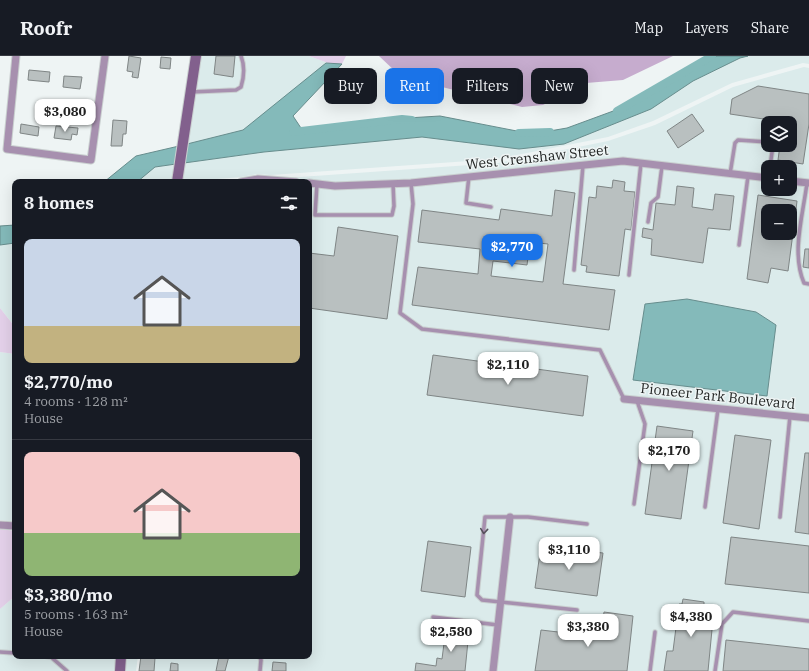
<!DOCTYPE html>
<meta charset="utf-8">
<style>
body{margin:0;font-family:"IBM Plex Serif",serif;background:#242831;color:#f1f3f6;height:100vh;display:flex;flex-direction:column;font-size:15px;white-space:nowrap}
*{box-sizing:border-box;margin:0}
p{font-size:13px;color:#9ea1a6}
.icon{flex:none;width:22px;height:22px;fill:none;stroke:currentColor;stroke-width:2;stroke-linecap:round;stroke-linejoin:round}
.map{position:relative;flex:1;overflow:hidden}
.details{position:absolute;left:12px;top:123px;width:300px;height:480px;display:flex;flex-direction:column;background:#171b24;border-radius:8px;box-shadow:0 4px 16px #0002}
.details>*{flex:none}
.hud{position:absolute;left:324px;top:12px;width:380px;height:36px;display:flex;gap:8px}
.tools{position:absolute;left:761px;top:60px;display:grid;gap:8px}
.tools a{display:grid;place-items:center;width:36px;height:36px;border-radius:8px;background:#171b24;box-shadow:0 4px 16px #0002;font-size:20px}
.price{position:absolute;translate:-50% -34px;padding:0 9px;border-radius:8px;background:#fff;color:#222;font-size:13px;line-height:26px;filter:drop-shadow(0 1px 2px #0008)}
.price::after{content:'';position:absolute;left:50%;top:24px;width:12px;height:9px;margin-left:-6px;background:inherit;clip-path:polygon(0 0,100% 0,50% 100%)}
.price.active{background:#1a73e8;color:#fff}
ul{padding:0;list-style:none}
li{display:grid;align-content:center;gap:8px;height:212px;padding:0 12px}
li+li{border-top:1px solid #363941}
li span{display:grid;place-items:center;height:124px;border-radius:8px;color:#555}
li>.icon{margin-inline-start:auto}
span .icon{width:72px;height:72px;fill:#fffc;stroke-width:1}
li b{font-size:17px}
h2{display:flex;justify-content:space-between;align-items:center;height:48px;padding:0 12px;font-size:17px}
.pill{padding:0 14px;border-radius:8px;background:#171b24;box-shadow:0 4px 16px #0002;font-size:14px;line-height:36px}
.pill.active{background:#1a73e8;color:#fff}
header{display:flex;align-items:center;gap:24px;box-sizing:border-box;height:56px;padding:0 20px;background:#171b24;border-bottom:1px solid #363941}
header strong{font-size:19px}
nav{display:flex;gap:22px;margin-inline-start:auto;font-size:14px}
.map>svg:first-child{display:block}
.built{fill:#dbebeb;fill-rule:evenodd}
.green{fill:#e4d1ea}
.forest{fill:#c6acce}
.water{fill:#84baba;stroke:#678d8d}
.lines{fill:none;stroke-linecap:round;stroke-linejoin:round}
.canal{stroke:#84baba;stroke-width:8}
.building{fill:#b9c0c0;stroke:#7f8585;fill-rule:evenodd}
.lane-casing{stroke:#c9cfcf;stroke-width:5.5}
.street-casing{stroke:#c9cfcf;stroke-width:9}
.secondary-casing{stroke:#c9cfcf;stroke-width:12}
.lane{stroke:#a790af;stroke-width:3.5}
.street{stroke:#a790af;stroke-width:7}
.secondary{stroke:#82608d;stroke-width:10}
.oneway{stroke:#57505c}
.labels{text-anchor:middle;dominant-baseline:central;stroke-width:3;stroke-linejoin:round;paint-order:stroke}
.street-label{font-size:14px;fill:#222524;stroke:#eef4f4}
</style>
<header>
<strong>Roofr</strong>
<nav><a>Map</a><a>Layers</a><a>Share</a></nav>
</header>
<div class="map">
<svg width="809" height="615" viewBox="0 0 809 615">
<rect width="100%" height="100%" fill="#eef4f4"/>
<g class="built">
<path d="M200,0H309L328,7H326L243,74L187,88Z"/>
<path d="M748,0H809V8L803,7L732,27L653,65L608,81L497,103L271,119L257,118L241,121L182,126L184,107L264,96L422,81L519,93L564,88L651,53L693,25L740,2Z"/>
<path d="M804,11L809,12V615H140L141,600H309V126H231L498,107L608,85L655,69L733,31ZM768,67H790V89H768ZM768,111H790V133H768ZM768,155H790V177H768Z"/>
<path d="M176,108L173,126H137L155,111Z"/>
<path d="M15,187V271L0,252V189Z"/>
<path d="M0,296L15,298V466L0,464Z"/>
<path d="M15,540V600H118L116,615H0V553Z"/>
<path d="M126,600H138L136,615H124Z"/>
</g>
<g class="green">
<path d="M309,0H346L342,8L328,7Z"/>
<path d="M0,252L15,271V298L0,296Z"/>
<path d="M0,473L15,475V540L0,553Z"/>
</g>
<path class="forest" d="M379,0H673L623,24L586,27L543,49L522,51L426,27L396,16Z"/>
<g class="water">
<path d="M717,0H748L740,2L693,25L651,53L564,88L519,93L422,81L264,96L184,107L187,88L243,74L326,7L342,8L293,60L303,75L407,62L440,60L532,78L567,72L635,47Z"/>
<path d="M179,90L176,108L155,111L137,126H104L136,100Z"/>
<path d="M15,169V187L0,189V170Z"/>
<path d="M687,243L756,256L776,269L767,340L633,324L645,248Z"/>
</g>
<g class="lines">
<g class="canal">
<path d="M617,55L712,0"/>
<path d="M293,76L402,63L412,64"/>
<path d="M519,77L550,76"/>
</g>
</g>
<g class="building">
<path d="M129,0L141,2L138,22L132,21L133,16L127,15Z"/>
<path d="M216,0H235L233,21L214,18Z"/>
<path d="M161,1L171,2L170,13L160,12Z"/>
<path d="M29,14L50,16L49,26L28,24Z"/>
<path d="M64,20L82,21L80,33L63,31Z"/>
<path d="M758,30L809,38V68L803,108L778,104L780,89H790V67L730,58L732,43Z"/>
<path d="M692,58L704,75L678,92L667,75Z"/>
<path d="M113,64L127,65L126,78H123L122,90H111Z"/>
<path d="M21,68L39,71L38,80L20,77Z"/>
<path d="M56,70L78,72L77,79L72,78L71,84L54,82Z"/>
<path d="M613,124L625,126L624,135L635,136L631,174L625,173L619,220L586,216L587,210L581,209L589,141L596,142L597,130L612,132Z"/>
<path d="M677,130L694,132L692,151L713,154L715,138L734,140L730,174L708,172L703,207L651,199L652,183L642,181L643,172L653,174L656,147L675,149Z"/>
<path d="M555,134L575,137L563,228L615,234L609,274L412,249L418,211L478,218L480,193L418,186L422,154L499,164L501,153L552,160ZM530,186L548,188L543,226L491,220L493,205L527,209Z"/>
<path d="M758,139L797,145L794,170H790V155H768V177H793L788,215L771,212L768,227L747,223Z"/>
<path d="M338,171L398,180L387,263L309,252V197L334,200Z"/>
<path d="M805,193H809V212L803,211Z"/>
<path d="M433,299L588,320L583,360L427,339Z"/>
<path d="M657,370L693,375L681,463L645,458Z"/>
<path d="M735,379L771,384L759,473L723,467Z"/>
<path d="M805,397H809V478L795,476Z"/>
<path d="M731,481L809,490V537L725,528Z"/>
<path d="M428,485L471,491L465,541L421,535Z"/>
<path d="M541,490L603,497L597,540L535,532Z"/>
<path d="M683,543L704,546V551L714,553L708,615H664L667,595H673L679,548H682Z"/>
<path d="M604,556L633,560L627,615H535L541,574L601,581Z"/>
<path d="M446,572L469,575L465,615H415L416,607L436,610L437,602L442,603Z"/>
<path d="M726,584L809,593V615H723Z"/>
<path d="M141,600L155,602L154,615H139Z"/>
<path d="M219,600H229L225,615H216Z"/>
<path d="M273,606L286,607V615H272Z"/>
<path d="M171,607L178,608V615H170Z"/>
</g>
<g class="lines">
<defs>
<g id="lane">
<path d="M191,36L236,34L241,31C244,21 245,10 241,0"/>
<path d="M770,111L773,89"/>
<path d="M730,118L735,87L738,84L768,86"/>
<path d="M469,120L466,147L491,151"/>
<path d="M411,127L413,148L400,257L422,273L600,294L624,343"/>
<path d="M807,127C803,159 791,197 804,227L809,228"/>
<path d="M317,128L315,159H392L394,150L393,128"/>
<path d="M648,166L651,147L658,141L662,110"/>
<path d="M739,189L748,120"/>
<path d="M574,214L583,109"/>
<path d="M629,219L641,107"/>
<path d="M15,440V457"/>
<path d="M634,448L645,368L637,345"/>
<path d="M705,451L718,353"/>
<path d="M780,461L790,360"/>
<path d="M577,554L482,544L477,539L485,461H528L587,468"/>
<path d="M433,561L498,569"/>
<path d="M0,596L15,597"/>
<path d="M43,600L51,601L67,615"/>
<path d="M259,600L261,604L260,615"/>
<path d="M650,615L655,576"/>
<path d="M715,615L722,568L733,556L809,565"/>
</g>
<g id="street">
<path d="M16,0L7,93L91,104L105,0"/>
<path d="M790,125L809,127"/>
<path d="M241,126L258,123L296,126"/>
<path d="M309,127L335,130L411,127L623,105L768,122"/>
<path d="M624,343L809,362"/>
<path d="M0,469L15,470"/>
<path d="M493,615L510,461"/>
</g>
<g id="secondary">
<path d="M177,126L196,0"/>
<path d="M120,615L121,600"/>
</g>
</defs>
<use href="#lane" class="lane-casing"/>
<use href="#street" class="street-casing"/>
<use href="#secondary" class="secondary-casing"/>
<use href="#lane" class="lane"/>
<use href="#street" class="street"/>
<use href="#secondary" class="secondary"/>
</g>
<defs><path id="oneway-chevron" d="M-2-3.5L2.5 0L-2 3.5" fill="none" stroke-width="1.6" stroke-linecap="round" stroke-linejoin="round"/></defs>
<use class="oneway" href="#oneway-chevron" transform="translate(484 475) rotate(96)"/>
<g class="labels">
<g class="street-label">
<text transform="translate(537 101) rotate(-6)">West Crenshaw Street</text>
<text transform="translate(718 340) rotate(6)">Pioneer Park Boulevard</text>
</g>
</g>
</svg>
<div class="tools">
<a><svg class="icon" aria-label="layers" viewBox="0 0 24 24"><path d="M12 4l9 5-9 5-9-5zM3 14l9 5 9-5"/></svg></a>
<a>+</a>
<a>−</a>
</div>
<b class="price" style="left:65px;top:77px">$3,080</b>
<b class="price active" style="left:512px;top:212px">$2,770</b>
<b class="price" style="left:508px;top:330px">$2,110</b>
<b class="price" style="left:669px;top:416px">$2,170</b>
<b class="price" style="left:569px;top:515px">$3,110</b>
<b class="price" style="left:691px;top:582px">$4,380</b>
<b class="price" style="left:588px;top:592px">$3,380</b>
<b class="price" style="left:451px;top:597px">$2,580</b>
<div class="hud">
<a class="pill">Buy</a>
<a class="pill active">Rent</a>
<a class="pill">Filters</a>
<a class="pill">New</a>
</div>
<section class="details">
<h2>8 homes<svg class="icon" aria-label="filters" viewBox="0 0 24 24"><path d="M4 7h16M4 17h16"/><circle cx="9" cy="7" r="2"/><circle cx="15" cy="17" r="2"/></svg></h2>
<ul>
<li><span style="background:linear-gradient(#c9d6e8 70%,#c2b280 0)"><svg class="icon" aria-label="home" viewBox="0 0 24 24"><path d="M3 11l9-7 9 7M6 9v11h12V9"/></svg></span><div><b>$2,770/mo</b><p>4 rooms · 128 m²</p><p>House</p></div></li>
<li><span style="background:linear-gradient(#f6c9c9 65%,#8fb573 0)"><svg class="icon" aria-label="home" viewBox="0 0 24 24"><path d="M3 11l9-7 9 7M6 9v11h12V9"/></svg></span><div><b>$3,380/mo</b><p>5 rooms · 163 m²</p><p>House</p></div></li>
</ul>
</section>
</div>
